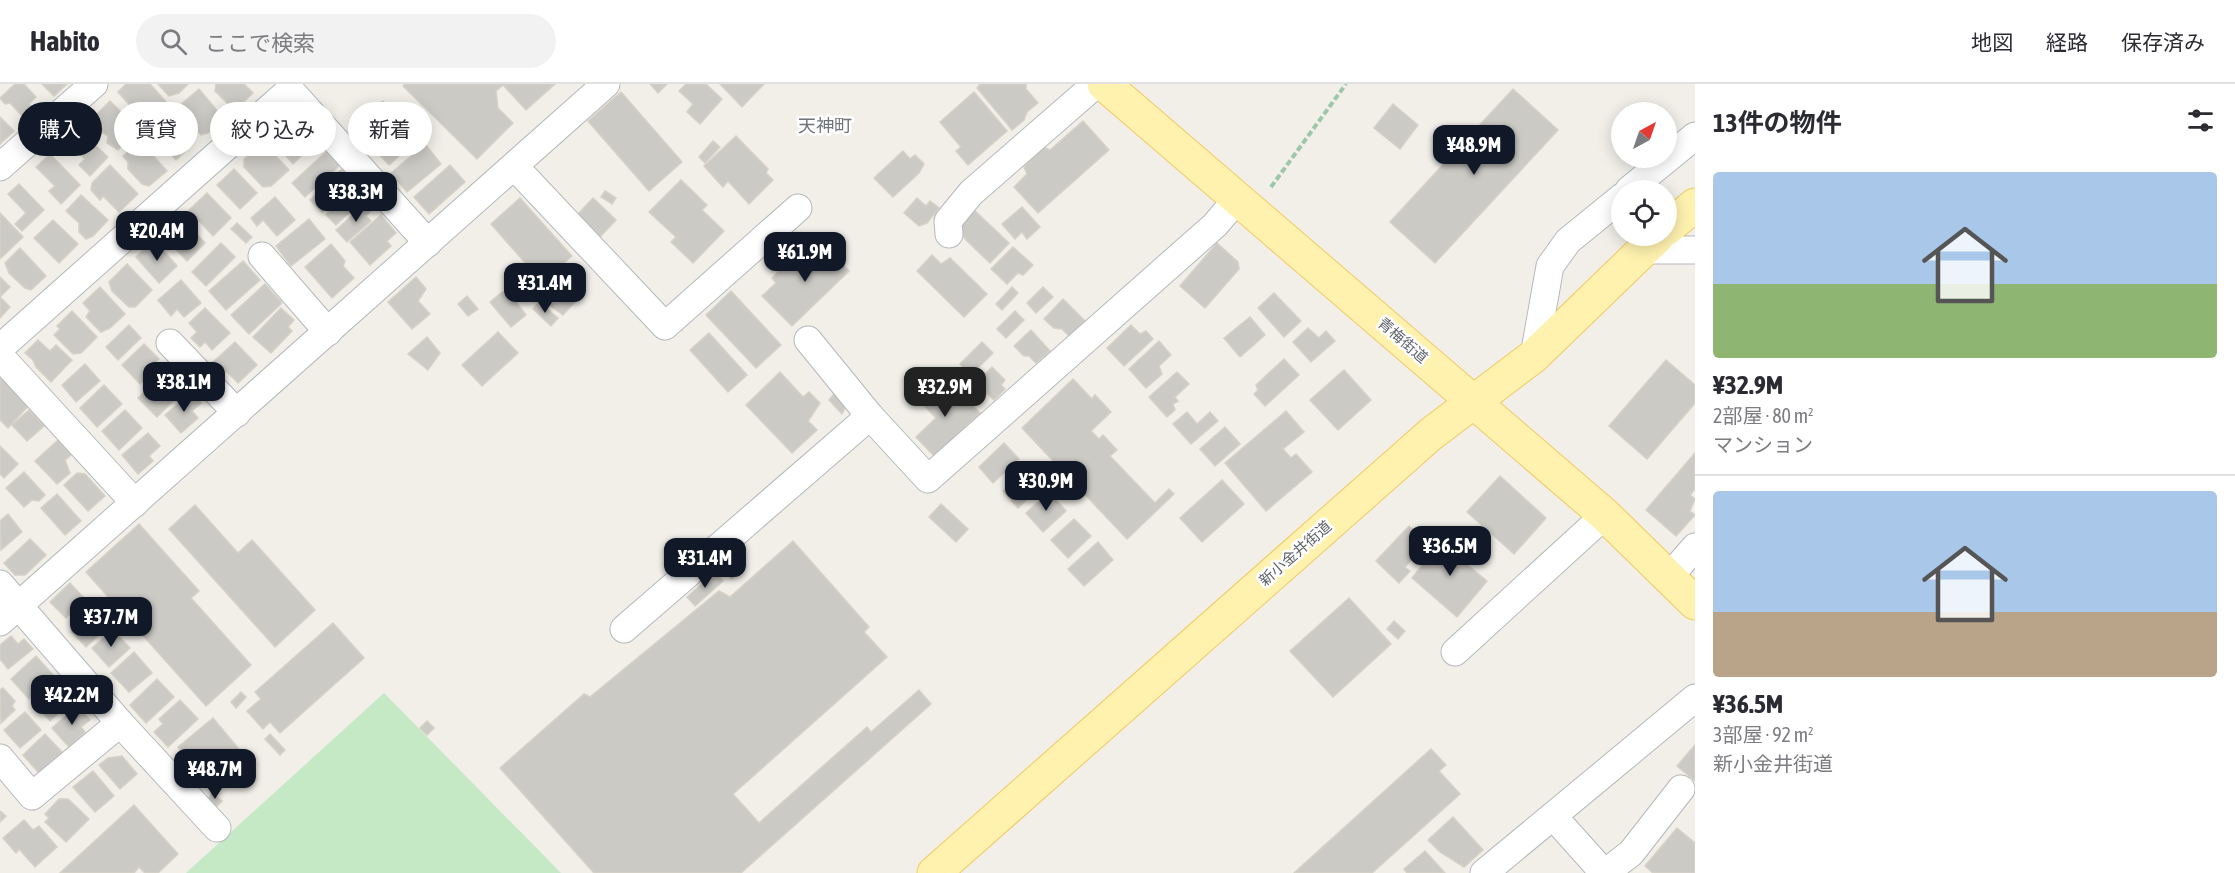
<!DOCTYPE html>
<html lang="ja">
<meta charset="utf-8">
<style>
body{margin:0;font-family:"Asap Condensed","Noto Sans JP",sans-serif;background:#f2f2f3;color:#2b2b33;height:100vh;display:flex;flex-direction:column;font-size:22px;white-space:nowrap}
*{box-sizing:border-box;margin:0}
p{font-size:20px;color:#7c7c81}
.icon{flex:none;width:33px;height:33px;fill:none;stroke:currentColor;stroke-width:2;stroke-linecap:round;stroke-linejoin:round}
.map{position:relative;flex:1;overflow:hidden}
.side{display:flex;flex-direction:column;background:#fff;width:540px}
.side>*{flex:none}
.hud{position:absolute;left:18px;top:18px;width:570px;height:54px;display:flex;gap:12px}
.needle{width:39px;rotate:40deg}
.controls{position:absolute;left:1611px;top:18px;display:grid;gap:12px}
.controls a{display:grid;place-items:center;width:66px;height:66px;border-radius:50%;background:#fff;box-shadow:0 3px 15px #0003;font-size:30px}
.price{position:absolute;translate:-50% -51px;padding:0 14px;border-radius:12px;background:#111827;color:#fff;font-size:20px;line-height:39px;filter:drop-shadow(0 2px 3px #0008)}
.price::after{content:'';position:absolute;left:50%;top:36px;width:18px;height:14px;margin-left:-9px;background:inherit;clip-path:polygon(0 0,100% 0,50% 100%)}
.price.current{background:#222;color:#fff}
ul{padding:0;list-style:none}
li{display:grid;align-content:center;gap:12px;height:318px;padding:0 18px}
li+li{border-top:2px solid #e1e1e2}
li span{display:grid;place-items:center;height:186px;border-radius:6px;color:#555}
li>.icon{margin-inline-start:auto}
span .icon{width:108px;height:108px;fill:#fffc;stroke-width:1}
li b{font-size:26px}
h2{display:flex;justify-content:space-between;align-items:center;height:72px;padding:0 18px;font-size:26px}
.tag{padding:0 21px;border-radius:27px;background:#fff;box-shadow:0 3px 15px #0003;font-size:21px;line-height:54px}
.tag.current{background:#111827;color:#fff}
header{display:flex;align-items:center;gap:36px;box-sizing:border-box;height:84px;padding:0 30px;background:#fff;border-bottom:2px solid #e1e1e2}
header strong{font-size:28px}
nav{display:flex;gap:33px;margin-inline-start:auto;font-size:21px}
.search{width:420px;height:54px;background:#f2f2f3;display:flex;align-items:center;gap:15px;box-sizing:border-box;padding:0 21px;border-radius:33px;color:#7c7c81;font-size:22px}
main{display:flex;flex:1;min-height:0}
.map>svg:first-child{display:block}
.green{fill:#c5e8c5}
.building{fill:#cccac5;stroke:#d6d1c6;stroke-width:1.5}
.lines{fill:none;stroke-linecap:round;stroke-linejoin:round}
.minor-casing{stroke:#b5b8bc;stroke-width:29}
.major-casing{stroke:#f2c960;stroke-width:35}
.path{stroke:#9cc7a9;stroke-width:4;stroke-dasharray:6 3;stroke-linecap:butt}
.minor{stroke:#fff;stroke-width:27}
.major{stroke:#fff2af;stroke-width:33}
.labels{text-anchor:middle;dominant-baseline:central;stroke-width:5;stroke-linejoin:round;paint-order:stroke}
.street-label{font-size:15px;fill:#5f6368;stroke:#fff}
.quarter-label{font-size:18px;fill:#70757a;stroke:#fff}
</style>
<header>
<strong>Habito</strong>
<div class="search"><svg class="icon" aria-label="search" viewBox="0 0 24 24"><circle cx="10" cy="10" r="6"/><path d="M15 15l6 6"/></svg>ここで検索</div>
<nav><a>地図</a><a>経路</a><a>保存済み</a></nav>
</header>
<main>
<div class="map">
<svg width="1695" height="789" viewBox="0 0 1695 789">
<rect width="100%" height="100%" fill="#f1efe8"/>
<path class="green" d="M384,609L561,789H186Z"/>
<g class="building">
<path d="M15,0H24L36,13L29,20L35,26L25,35L10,19L5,20L0,14Z"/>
<path d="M42,0H67L54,12Z"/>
<path d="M126,0H150L167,19L145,38L118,8Z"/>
<path d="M158,0H188L179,9L169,12Z"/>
<path d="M216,0H244L253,9L236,25L230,22L215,7Z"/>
<path d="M405,0H555L526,26L503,1L496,7L498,24L513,39L477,75L403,2Z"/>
<path d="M650,0H667L658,9Z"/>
<path d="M686,0H706L722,15L700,40L687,28L693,20L679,7Z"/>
<path d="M720,0H764L742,23Z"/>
<path d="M980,0H1026V5L1038,19L1027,28L1024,36L1012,46L977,4Z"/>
<path d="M199,5L224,35L208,49L201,51L180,29L179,22Z"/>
<path d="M1513,5L1558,46L1435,179L1390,138Z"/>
<path d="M621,8L682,78L649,107L588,37Z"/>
<path d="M974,8L1007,47L968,81L956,67L961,63L940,38Z"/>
<path d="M110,17L138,45L118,66L107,59L108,52L100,47L103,42L94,33Z"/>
<path d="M383,17L396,32L367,58L354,43Z"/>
<path d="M1393,20L1418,41L1400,65L1374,44Z"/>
<path d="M167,32L193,60L176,76L162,61L158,65L149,56L148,49Z"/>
<path d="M0,33L14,47L0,60Z"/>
<path d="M404,33L421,52L389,81L372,63Z"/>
<path d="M281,34L286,39L291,35L314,60L293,80L269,53L268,46Z"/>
<path d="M1083,37L1109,66L1038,129L1014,103L1027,90L1024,83L1043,63L1050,66Z"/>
<path d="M78,45L108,73L90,92L79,81L85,75L66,57Z"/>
<path d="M736,52L768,85L766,89L773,96L749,120L728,97L723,103L704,82Z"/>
<path d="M140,57L167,87L149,102L142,100L128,85V78L123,72Z"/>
<path d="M713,57L720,63L705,79L699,73Z"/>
<path d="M263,58L289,86L271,102L263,103L244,83V75Z"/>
<path d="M425,60L441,80L407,108L391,89Z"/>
<path d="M327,67L340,81L305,113L292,99Z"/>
<path d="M903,67L910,75L915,71L924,80L919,89L893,113L874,94Z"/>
<path d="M50,70L80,101L61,120L49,107L55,102L36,83Z"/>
<path d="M110,81L138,110L119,128L103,112L100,116L91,106L92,99Z"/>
<path d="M450,81L465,98L429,130L414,113Z"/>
<path d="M234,85L257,109L240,125L217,101Z"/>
<path d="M341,86L349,94L340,102L345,106L322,128L310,116Z"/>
<path d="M681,96L707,121L702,126L724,147L693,179L671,158L676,153L649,128Z"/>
<path d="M19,100L44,126L22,147L15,140L26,129L8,110Z"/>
<path d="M355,102L363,110L355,118L357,121L336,141L326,131Z"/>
<path d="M605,107L616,114L612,120L601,113Z"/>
<path d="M207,109L231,134L213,152L189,126Z"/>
<path d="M81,111L108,136L93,152L86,155L79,148V139L66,127Z"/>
<path d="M275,113L295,136L277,152L263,136L257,142L251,134Z"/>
<path d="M520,114L572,172L542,198L491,140Z"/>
<path d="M593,114L616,136L600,153L578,130Z"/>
<path d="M917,114L926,122L930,117L939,124L927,139L919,142L904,129Z"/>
<path d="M368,117L374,124L366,132L371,137L347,158L336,146Z"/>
<path d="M1022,123L1040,143L1027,155L1022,148L1015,155L1002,140Z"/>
<path d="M973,125L1009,159L990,179L965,155L959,141Z"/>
<path d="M0,129L23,153L1,174H0Z"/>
<path d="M381,131L396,149L387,157L391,162L370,181L350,158Z"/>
<path d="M181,133L205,159L187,177L162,151Z"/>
<path d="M309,135L325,155L291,182L276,162Z"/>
<path d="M53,136L78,160L59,179L34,154Z"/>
<path d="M237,139L252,153L246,159L231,145Z"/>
<path d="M154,156L177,182L159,199L136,173Z"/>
<path d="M820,157L849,187L792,242L762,212L776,199L772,194L786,180L791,185Z"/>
<path d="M221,159L235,173L206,202L192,188Z"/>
<path d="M1217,159L1238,178L1239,185L1205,224L1180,202Z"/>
<path d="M331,160L345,177L343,182L354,194L332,214L305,183Z"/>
<path d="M1013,163L1033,181L1023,191L1018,189L1007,200L991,185Z"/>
<path d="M20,164L46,192L31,206L25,204L9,189L5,179Z"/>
<path d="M932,171L941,180L950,174L987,210L964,233L917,187Z"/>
<path d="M243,177L260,196L226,226L209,207Z"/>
<path d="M127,180L152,206L135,223H129L112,207L109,198Z"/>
<path d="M0,193L10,203L0,213Z"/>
<path d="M416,193L426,205L418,217L430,230L412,245L388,218Z"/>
<path d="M181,196L201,219L184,233L177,225L171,232L158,216Z"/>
<path d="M567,198L581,211L563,231L548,220Z"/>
<path d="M265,200L282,219L249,250L231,231Z"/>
<path d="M100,203L125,230L110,244L101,248L86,233L90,227L83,219Z"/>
<path d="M1012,203L1018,209L1002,226L996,220Z"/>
<path d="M1043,203L1053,213L1036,229L1027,219Z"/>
<path d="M731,207L781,261L756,284L706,231Z"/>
<path d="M502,208L509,209L526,231L511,243L490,218Z"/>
<path d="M1274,209L1301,237L1284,253L1258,224Z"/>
<path d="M467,212L478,225L468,232L458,220Z"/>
<path d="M0,213L10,223L0,234Z"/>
<path d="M1063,215L1086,238L1071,254L1062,245L1054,244L1044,235Z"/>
<path d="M539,218L558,234L551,242L533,225Z"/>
<path d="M205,224L230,249L212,266L205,258L200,263L191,254L197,248L189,239Z"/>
<path d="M281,224L294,236L288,243L292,247L271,269L253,253Z"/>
<path d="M72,227L97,253L81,269L73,270L54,251L60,245L57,242Z"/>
<path d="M1015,227L1024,236L1006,254L997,245Z"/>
<path d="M1250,233L1265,251L1240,273L1224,254Z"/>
<path d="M129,241L141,254L118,276L106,263Z"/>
<path d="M1131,241L1140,250L1146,247L1153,255L1124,282L1107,264Z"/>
<path d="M1308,244L1319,254L1326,247L1335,257L1311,278L1293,258Z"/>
<path d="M1031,246L1050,267L1036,279L1029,272H1024L1014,262Z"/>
<path d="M498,248L518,269L482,302L462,281Z"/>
<path d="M709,249L747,291L728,308L690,266Z"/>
<path d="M427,253L440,269L428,286L408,270Z"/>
<path d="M38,256L50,267L56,261L72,276L51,298L36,283L33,276L25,269Z"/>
<path d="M1159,257L1171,271L1159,282L1162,290L1146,304L1129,285Z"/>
<path d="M235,258L257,281L238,299L226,287H222L213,278Z"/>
<path d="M982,258L993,269L971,291L960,280Z"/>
<path d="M144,260L159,275L149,283L153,287L140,300L122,281Z"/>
<path d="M1284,275L1299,291L1265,322L1254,310L1258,306L1256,301Z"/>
<path d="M1666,276L1695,301V319L1647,375L1609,342Z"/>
<path d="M85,280L100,297L76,318L62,301Z"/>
<path d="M992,283L1005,296L1001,301L1005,305L994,316L976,299Z"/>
<path d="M1344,286L1371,316L1338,346L1310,316Z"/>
<path d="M780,288L803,313L809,308L820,319L808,337L817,346L792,369L746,321Z"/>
<path d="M1177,288L1189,300L1175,313L1178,317L1173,320L1175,326L1167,333L1149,313Z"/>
<path d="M0,290L31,319L8,344L0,336Z"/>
<path d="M172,290L186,304L157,333L138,314L159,293L166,296Z"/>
<path d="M1073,295L1092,315L1095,311L1111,328L1091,347L1099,355L1103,351L1117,366L1110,372L1155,419L1169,405L1174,410L1127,455L1022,344Z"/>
<path d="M943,297L962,317L967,316L980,329L934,372L916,353L936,334L921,318Z"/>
<path d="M104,301L122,320L97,343L80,324Z"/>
<path d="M192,308L201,319L192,327L198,334L181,349L165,331Z"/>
<path d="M834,310L846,322L842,330L829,316Z"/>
<path d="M29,326L44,342L27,357L12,341Z"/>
<path d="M125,326L142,344L119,366L102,347Z"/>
<path d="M1286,327L1304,348L1283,365L1291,374L1296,370L1312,388L1266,427L1225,379Z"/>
<path d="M1187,328L1197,340L1210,328L1218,337L1191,360L1173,340Z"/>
<path d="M1225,343L1240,360L1215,382L1200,365Z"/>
<path d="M148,349L160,362L149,372L153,377L138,390L122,371Z"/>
<path d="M58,356L71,371L65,376L70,389L57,400L35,377Z"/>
<path d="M1004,359L1019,375L993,399L979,383Z"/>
<path d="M0,362L18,380L4,394L0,390Z"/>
<path d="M1695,369V405L1690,411L1695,415L1690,427L1695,431L1676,452L1646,426Z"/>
<path d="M1026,386L1041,402L1018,424L1003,407Z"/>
<path d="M24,388L45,411L39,417L32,416L24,423L6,404Z"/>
<path d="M77,389L85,390L105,412L88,427L64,401Z"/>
<path d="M1500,392L1546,434L1514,470L1467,428Z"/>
<path d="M1222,396L1244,420L1202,458L1180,434Z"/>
<path d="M1049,408L1066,427L1043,448L1026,429Z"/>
<path d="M57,410L81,437L65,451L41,424Z"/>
<path d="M941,420L968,445L956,458L929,433Z"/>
<path d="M195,421L238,469L252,456L315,526L275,563L169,445Z"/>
<path d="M8,430L22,448L1,466L0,437Z"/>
<path d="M1074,435L1091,452L1068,474L1051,456Z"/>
<path d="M139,440L199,507L191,514L251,581L206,622L86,488Z"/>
<path d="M1409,442L1427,459L1405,483L1410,487L1399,499L1376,477Z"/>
<path d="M1446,452L1468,470L1463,477L1487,497L1457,533L1412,494Z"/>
<path d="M30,455L46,471L25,491H15L4,479Z"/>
<path d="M793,457L869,543L864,548L887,573L733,710L759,739L867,643L871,648L919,606L931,620L741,789H594L500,684L584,610L590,613L719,507L730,513Z"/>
<path d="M1098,458L1113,476L1084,502L1068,485Z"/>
<path d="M739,474L745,480L732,495L725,489Z"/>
<path d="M715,488L723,497L695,522L687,513Z"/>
<path d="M70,499L85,515L66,534L50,518Z"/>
<path d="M1349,514L1391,560L1333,613L1290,567Z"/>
<path d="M91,521L109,541L86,563L71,547L78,540L74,537Z"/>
<path d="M1394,537L1405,547L1398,555L1387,545Z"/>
<path d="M333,539L364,574L280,649L270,638L263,645L247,627L261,615L255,608Z"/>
<path d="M113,546L130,564L109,583L92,564Z"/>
<path d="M11,552L18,560L24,555L33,565L8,585L0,575V561Z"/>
<path d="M134,568L152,589L129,608L111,589Z"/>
<path d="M36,572L54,592L29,615L11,595Z"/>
<path d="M157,595L174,613L146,639L130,621Z"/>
<path d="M60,596L70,606L65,611L70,618L50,637L34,619Z"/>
<path d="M3,604L15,617L12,622L15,626L1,639L0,606Z"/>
<path d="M241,608L246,613L236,624L231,618Z"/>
<path d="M180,616L198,635L168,663L154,648L163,640L159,635Z"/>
<path d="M77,622L90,636L81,643L85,648L69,663L52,644Z"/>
<path d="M25,628L41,646L20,664L4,646Z"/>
<path d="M213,634L248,676L213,705L202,691L198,694L188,682L190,677L178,663Z"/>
<path d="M427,637L434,644L427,651L420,644Z"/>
<path d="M45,650L62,668L39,689L23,671Z"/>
<path d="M270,650L285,666L280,671L265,655Z"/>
<path d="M1695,661V697L1677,682Z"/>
<path d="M1431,665L1446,681L1439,687L1460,710L1372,789H1294Z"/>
<path d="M122,672L137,690L120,705L99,681L108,674Z"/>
<path d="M93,687L114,712L95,728L73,703Z"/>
<path d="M212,709L222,717L216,723L209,714Z"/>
<path d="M59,715H68L89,735L66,758L45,738L49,734L45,730Z"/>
<path d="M134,721L178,770L158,789H145L139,783L134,789H60Z"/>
<path d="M0,727L6,732L0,738Z"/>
<path d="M1453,733L1483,766L1464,783L1440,768L1428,756Z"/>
<path d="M24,736L33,746L39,742L57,763L35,783L19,765L16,769L3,754Z"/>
<path d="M1677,744L1695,759V789H1653L1645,782Z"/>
<path d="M1425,767L1445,789H1407L1404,785Z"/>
</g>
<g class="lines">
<defs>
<g id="minor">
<path d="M514,82L665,242L798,124"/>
<path d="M0,83L94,0"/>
<path d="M1629,106L1695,52"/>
<path d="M949,150L948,137L971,109L1096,0"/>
<path d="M1641,166H1695"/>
<path d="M262,172L328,248"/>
<path d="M808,256L870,332"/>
<path d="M170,259L237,329"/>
<path d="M0,264L290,6L428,159"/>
<path d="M0,272L135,419"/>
<path d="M1534,272L1550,182L1568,157L1622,113"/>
<path d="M1669,493L1695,463"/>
<path d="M0,500L120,639L217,744"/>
<path d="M0,538L606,0"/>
<path d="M624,545L870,332L928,395L1215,141L1238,114"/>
<path d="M1455,568L1605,431"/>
<path d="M0,674L32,712L120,639"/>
<path d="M1553,732L1604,789"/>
<path d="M1484,789L1695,614"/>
<path d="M1605,789L1631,769L1681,705"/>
</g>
<g id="major">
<path d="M1104,0L1605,431L1695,519"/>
<path d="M1666,145L1695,121"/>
<path d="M934,789L1431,350L1534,272L1658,152"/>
</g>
</defs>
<use href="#minor" class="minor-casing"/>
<use href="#major" class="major-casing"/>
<path class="path" d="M1271,103L1346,0"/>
<use href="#minor" class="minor"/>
<use href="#major" class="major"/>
</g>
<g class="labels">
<g class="street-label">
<text transform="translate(1403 256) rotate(41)">青梅街道</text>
<text transform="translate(1295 469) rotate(-41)">新小金井街道</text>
</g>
<g class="quarter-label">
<text x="825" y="41">天神町</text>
</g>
</g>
</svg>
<div class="controls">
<a><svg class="needle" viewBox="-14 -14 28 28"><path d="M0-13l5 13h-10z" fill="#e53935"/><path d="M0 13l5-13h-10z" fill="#7c7c81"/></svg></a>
<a><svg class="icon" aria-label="locate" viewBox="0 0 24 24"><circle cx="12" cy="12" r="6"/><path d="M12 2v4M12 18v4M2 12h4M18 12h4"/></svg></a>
</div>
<b class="price" style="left:1474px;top:92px">¥48.9M</b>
<b class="price" style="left:356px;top:139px">¥38.3M</b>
<b class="price" style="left:157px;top:178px">¥20.4M</b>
<b class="price" style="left:805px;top:199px">¥61.9M</b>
<b class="price" style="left:545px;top:230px">¥31.4M</b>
<b class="price" style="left:184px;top:329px">¥38.1M</b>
<b class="price current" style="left:945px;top:334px">¥32.9M</b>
<b class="price" style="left:1046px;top:428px">¥30.9M</b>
<b class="price" style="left:1450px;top:493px">¥36.5M</b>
<b class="price" style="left:705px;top:505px">¥31.4M</b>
<b class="price" style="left:111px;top:564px">¥37.7M</b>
<b class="price" style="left:72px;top:642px">¥42.2M</b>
<b class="price" style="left:215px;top:716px">¥48.7M</b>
<div class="hud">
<a class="tag current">購入</a>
<a class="tag">賃貸</a>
<a class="tag">絞り込み</a>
<a class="tag">新着</a>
</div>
</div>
<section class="side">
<h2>13件の物件<svg class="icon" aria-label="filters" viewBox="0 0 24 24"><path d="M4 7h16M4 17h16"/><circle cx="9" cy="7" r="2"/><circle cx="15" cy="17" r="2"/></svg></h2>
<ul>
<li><span style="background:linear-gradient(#a9c7e8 60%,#8fb573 0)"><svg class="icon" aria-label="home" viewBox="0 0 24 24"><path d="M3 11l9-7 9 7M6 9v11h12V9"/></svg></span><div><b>¥32.9M</b><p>2部屋 · 80 m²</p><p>マンション</p></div></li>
<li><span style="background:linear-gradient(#a9c7e8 65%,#b9a48a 0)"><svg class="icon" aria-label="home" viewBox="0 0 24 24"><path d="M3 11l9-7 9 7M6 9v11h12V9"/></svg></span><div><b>¥36.5M</b><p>3部屋 · 92 m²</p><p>新小金井街道</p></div></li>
</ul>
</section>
</main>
